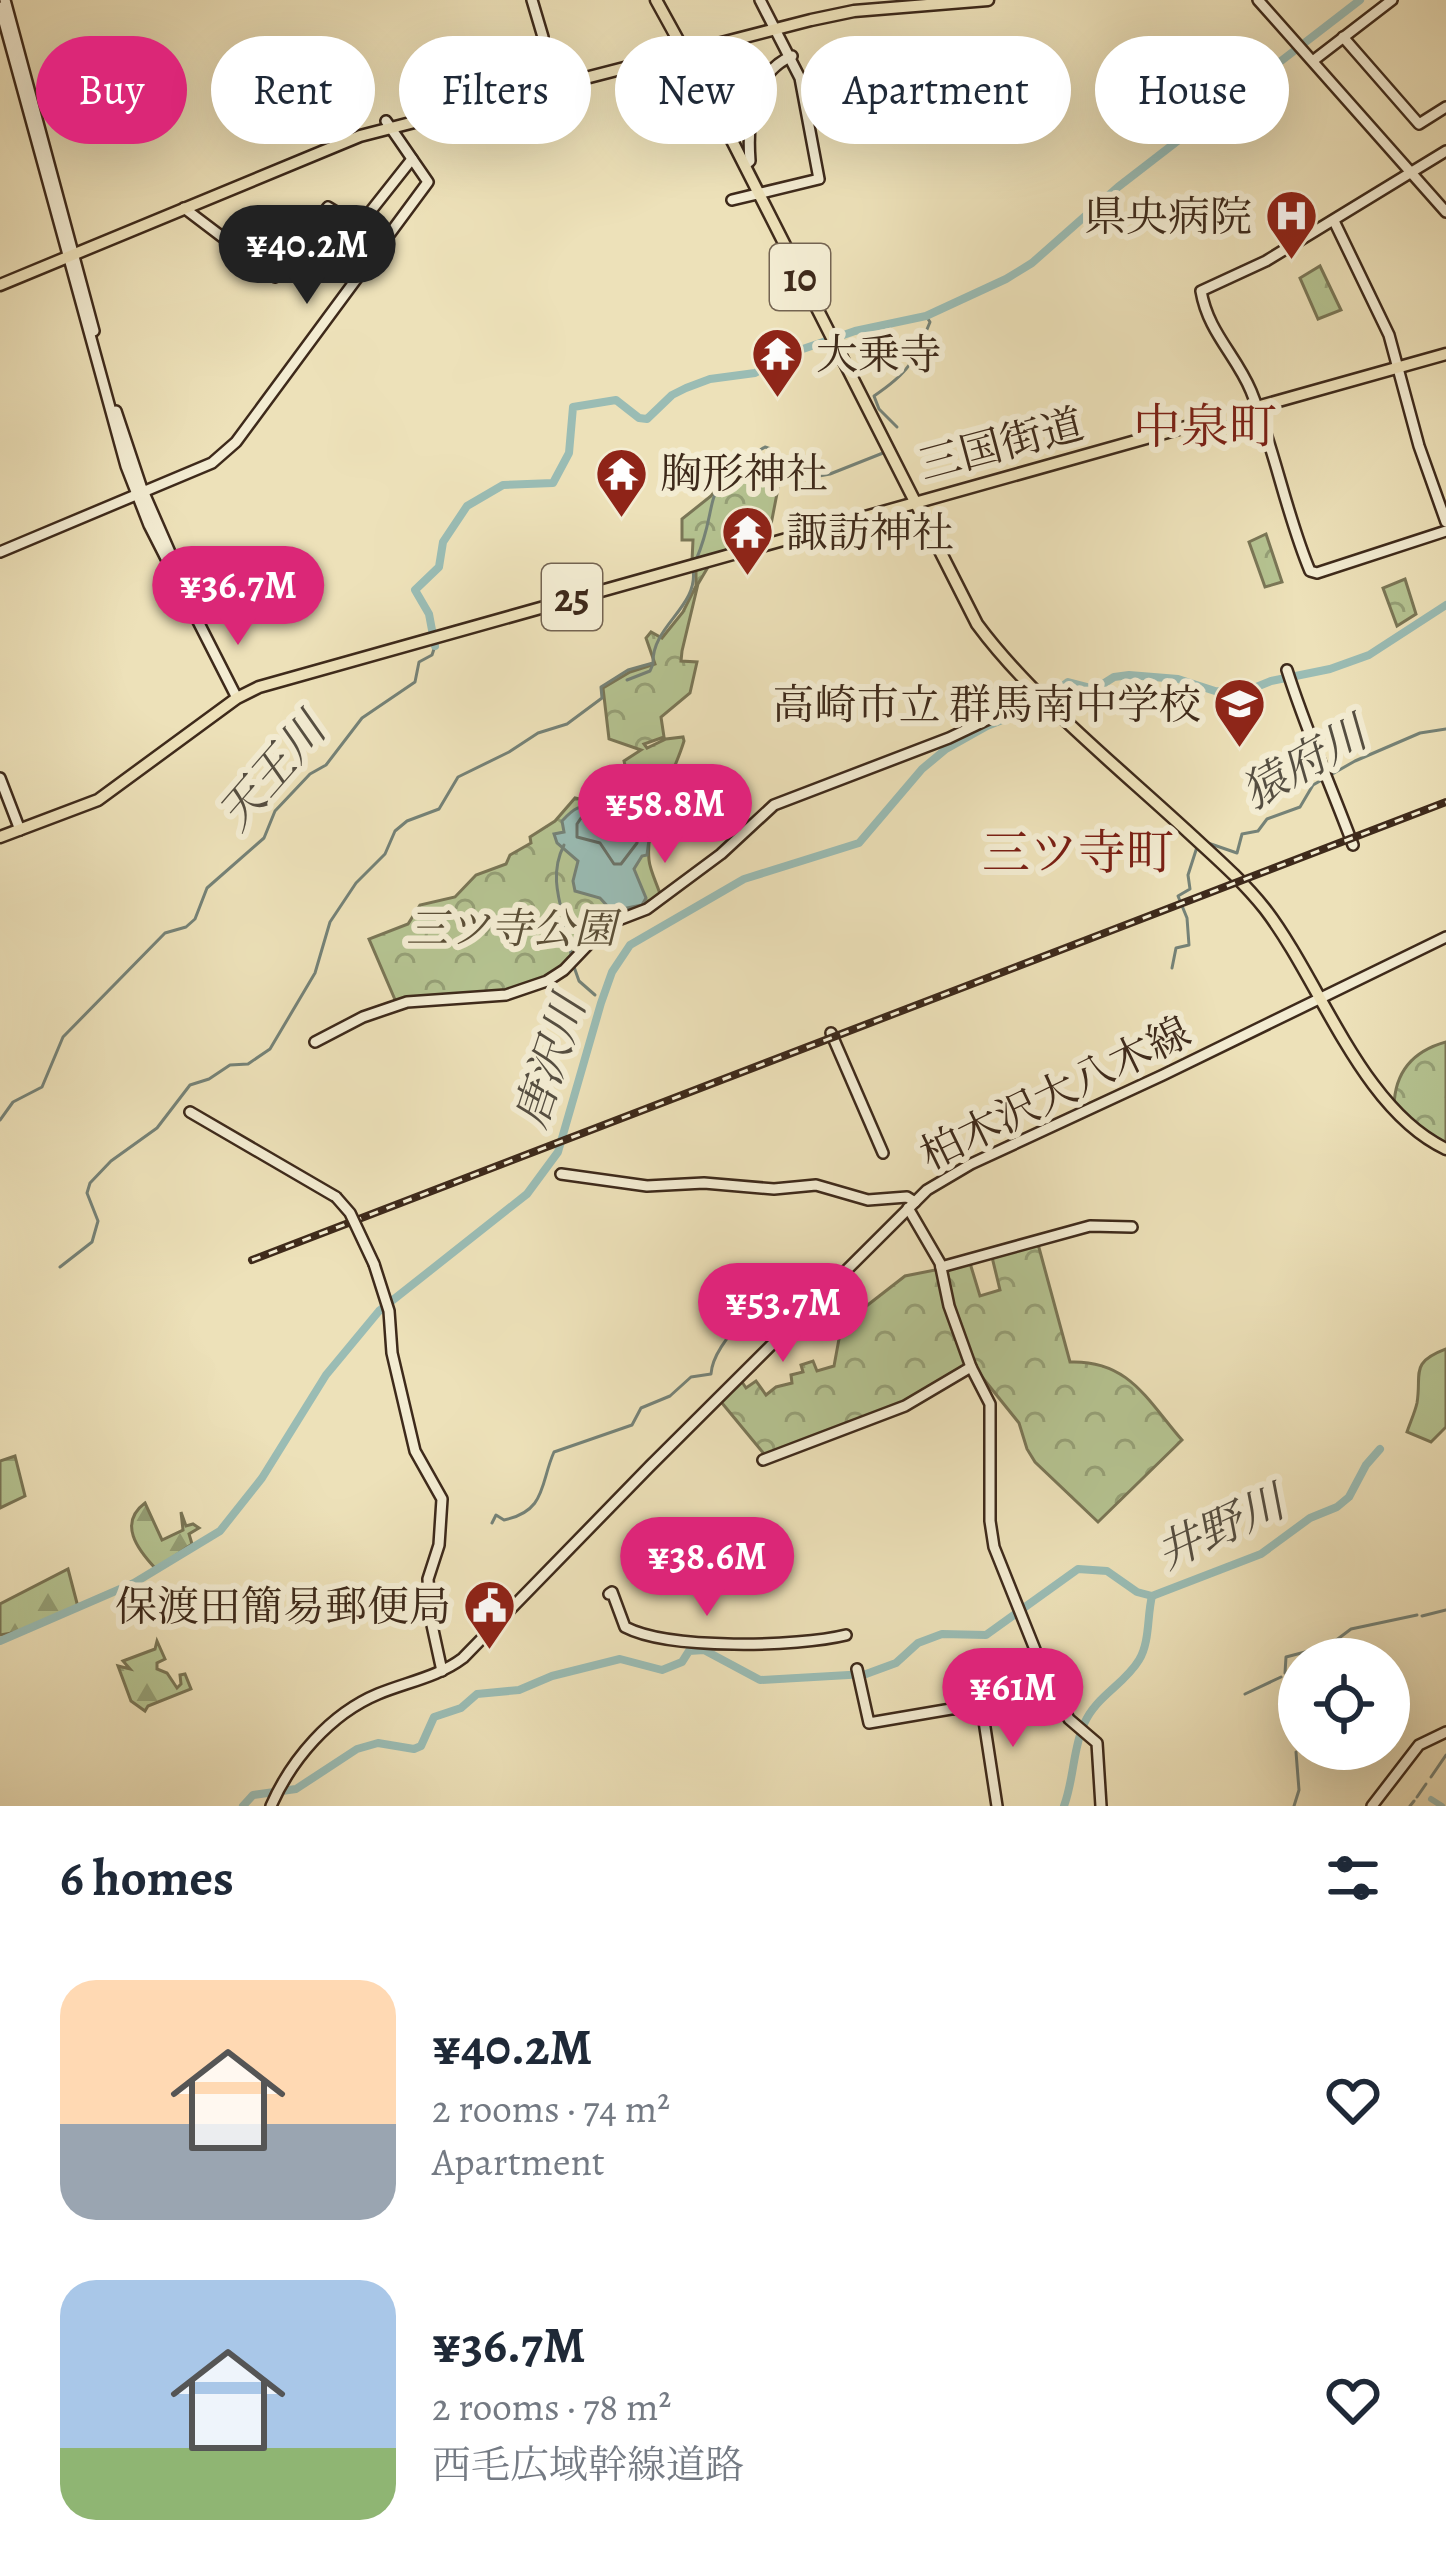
<!DOCTYPE html>
<meta charset="utf-8">
<style>
body{margin:0;font-family:Alegreya,"Noto Serif JP",serif;background:#f2f2f3;color:#1f2937;height:100vh;display:flex;flex-direction:column;font-size:45px;white-space:nowrap}
*{box-sizing:border-box;margin:0}
p{font-size:39px;color:#747a83}
.icon{flex:none;width:66px;height:66px;fill:none;stroke:currentColor;stroke-width:2;stroke-linecap:round;stroke-linejoin:round}
.map{position:relative;height:1806px;overflow:hidden}
.side{display:flex;flex-direction:column;background:#fff;flex:1}
.side>*{flex:none}
.banner{position:absolute;left:36px;top:36px;width:1374px;height:108px;display:flex;gap:24px}
.controls{position:absolute;left:1278px;top:1638px;display:grid;gap:24px}
.controls a{display:grid;place-items:center;width:132px;height:132px;border-radius:50%;background:#fff;box-shadow:0 12px 48px #0002;font-size:60px}
.price{position:absolute;translate:-50% -102px;padding:0 27px;border-radius:42px;background:#db2777;color:#fff;font-size:39px;line-height:78px;filter:drop-shadow(0 3px 6px #0008)}
.price::after{content:'';position:absolute;left:50%;top:72px;width:36px;height:27px;margin-left:-18px;background:inherit;clip-path:polygon(0 0,100% 0,50% 100%)}
.price.current{background:#222;color:#fff}
ul{padding:0;list-style:none}
li{display:flex;align-items:center;gap:36px;height:300px;padding:0 60px}
li span{display:grid;place-items:center;flex:none;width:336px;height:240px;border-radius:36px;color:#555}
li>.icon{margin-inline-start:auto}
span .icon{width:144px;height:144px;fill:#fffc;stroke-width:1}
li b{font-size:51px}
h2{display:flex;justify-content:space-between;align-items:center;height:144px;padding:0 60px;font-size:51px}
.tag{padding:0 42px;border-radius:54px;background:#fff;box-shadow:0 12px 48px #0002;font-size:42px;line-height:108px}
.tag.current{background:#db2777;color:#fff}
.map>svg:first-child{display:block}
.grass{fill:#b5c391;stroke:#7a7656;stroke-width:3}
.forest{fill:url(#forest-firs);stroke:#7a7656;stroke-width:3}
.park{fill:url(#park-crowns);stroke:#7a7656;stroke-width:3}
.water{fill:#9abcb4;stroke:#758277;stroke-width:3}
.lines{fill:none;stroke-linecap:round;stroke-linejoin:round}
.shore{stroke:#6c7368;stroke-width:3}
.stream{stroke:#758277;stroke-width:3}
.canal{stroke:#9abcb4;stroke-width:6}
.river{stroke:#9abcb4;stroke-width:8}
.secondary-casing{stroke:#3e2a1b;stroke-width:14}
.primary-casing{stroke:#3e2a1b;stroke-width:15}
.secondary{stroke:#f3ecd2;stroke-width:9}
.primary{stroke:#ede1b9;stroke-width:10}
.rail-casing{stroke:#3e2a1b;stroke-width:8}
.rail{stroke:#f3ecd2;stroke-width:3;stroke-dasharray:9;stroke-linecap:butt}
.secondary-bridge-casing{stroke:#3e2a1b;stroke-width:14;stroke-linecap:butt}
.secondary-bridge{stroke:#f3ecd2;stroke-width:9}
.labels{text-anchor:middle;dominant-baseline:central;stroke-width:12;stroke-linejoin:round;paint-order:stroke}
.shield{fill:#f3ecd2;stroke:#746452;stroke-width:3}
.shield-label{font-size:39px;font-weight:bold;fill:#3e2a1b}
.poi-label{font-size:42px;fill:#3e2a1b;stroke:#f3ecd2;text-anchor:end}
.street-label{font-size:42px;fill:#3e2a1b;stroke:#f3ecd2}
.park-label{font-size:42px;font-style:italic;fill:#5c5038;stroke:#f3ecd2}
.water-label{font-size:45px;font-style:italic;fill:#554e41;stroke:#f3ecd2}
.quarter-label{font-size:48px;fill:#7a1f14;stroke:#f3ecd2}
</style>
<div class="map">
<svg width="1446" height="1806" viewBox="0 0 1446 1806">
<defs>
<pattern id="forest-firs" width="22" height="20" patternUnits="userSpaceOnUse" patternTransform="scale(3)"><rect width="22" height="20" fill="#b5c391"/><path d="M5 1l3.5 6h-7zM16 11l3.5 6h-7z" fill="#959f76"/></pattern>
<pattern id="park-crowns" width="20" height="18" patternUnits="userSpaceOnUse" patternTransform="scale(3)"><rect width="20" height="18" fill="#b5c391"/><path d="M2 6a3 3 0 1 1 6 0M12 15a3 3 0 1 1 6 0" fill="none" stroke="#959f76"/></pattern>
</defs>
<rect width="100%" height="100%" fill="#ede1b9"/>
<filter id="stains"><feTurbulence type="fractalNoise" baseFrequency=".00167" numOctaves="4"/><feColorMatrix values="0 0 0 0 .2 0 0 0 0 .09 0 0 0 0 .02 0 0 0 .5 -.17"/></filter>
<radialGradient id="worn" r=".72"><stop offset=".6" stop-color="#630" stop-opacity="0"/><stop offset="1" stop-color="#630" stop-opacity=".3"/></radialGradient>
<path class="grass" d="M1446,1349V1427L1431,1442L1407,1432C1410,1423 1415,1412 1417,1403C1422,1373 1409,1363 1446,1349Z"/>
<g class="forest">
<path d="M15,1456L25,1496L0,1508V1461Z"/>
<path d="M145,1503L162,1540L183,1530L181,1512L186,1526L193,1524L199,1528L189,1534L192,1544L156,1569C137,1549 118,1523 145,1503Z"/>
<path d="M68,1569L78,1607L29,1630L0,1635V1604Z"/>
<path d="M157,1641L165,1659L157,1663V1669L167,1673L177,1688L181,1684L180,1675L185,1674L191,1689L148,1706L145,1711L131,1701L118,1666L130,1669L123,1661L155,1649Z"/>
</g>
<g class="park">
<path d="M1320,266L1341,310L1318,319L1300,278Z"/>
<path d="M741,465L760,480L780,478L768,540L692,561L693,540H682V519L711,496L730,469Z"/>
<path d="M1266,534L1282,582L1265,587L1249,542Z"/>
<path d="M711,562L698,584L682,651L681,661L697,662L690,693L661,717L664,737L644,744L647,748L666,739L683,737L684,741C672,781 645,818 649,860C650,871 658,886 661,897L627,915L569,957L553,974L512,992L396,1002L369,939L408,924L420,905L455,897L476,875L506,864L510,855L531,843L530,837L555,821L575,798L602,804L620,790L631,789L624,761L641,750L609,739L603,688L630,672L655,664L646,638L651,632L662,638L683,612L696,586V566Z"/>
<path d="M1405,579L1416,614L1397,626L1383,588Z"/>
<path d="M1446,1042V1147L1394,1106C1395,1071 1413,1051 1446,1042Z"/>
<path d="M1038,1244L1070,1362C1129,1360 1147,1400 1182,1440L1098,1522L1035,1462L1027,1449L1019,1423L974,1367L908,1403L765,1455L722,1403L721,1399L740,1379L746,1388L756,1381L766,1395L776,1387L792,1383L791,1375L803,1372L801,1365L813,1361L817,1371L834,1366L839,1339L833,1332L905,1276L970,1263L980,1296L1000,1290L992,1257Z"/>
</g>
<path class="water" d="M624,795L653,809L647,855L642,856L634,869L646,898L642,905L612,911L600,898L575,891L573,881L578,861L557,843L554,834L564,832L562,821C583,798 582,811 607,809Z"/>
<g class="lines">
<path class="shore" d="M628,809L639,816L637,843L621,864H614L600,843L577,837V824L581,818L609,821Z"/>
<g class="stream">
<path d="M897,427L879,409L874,396C910,372 914,361 930,322L926,316"/>
<path d="M696,560C722,500 695,489 765,447L774,450L779,475L786,482L830,474L883,453"/>
<path d="M627,680L650,671L653,664"/>
<path d="M1208,843L1237,853L1242,834L1258,831L1267,819L1300,807L1313,785L1355,761L1420,733L1446,729"/>
<path d="M564,845C545,882 567,915 571,955"/>
<path d="M573,964L579,981L595,995"/>
<path d="M1172,968L1176,948L1189,945L1187,918L1178,896L1190,889L1188,875L1197,847"/>
<path d="M0,1120L13,1102L42,1087L63,1037L165,933L186,927L195,919L207,888L264,838L275,811L310,774L326,765L362,718L415,682L419,662L432,655L435,646"/>
<path d="M60,1267L92,1242L98,1221L87,1193L90,1183L111,1161L157,1128L190,1085L209,1079L230,1065L248,1064L270,1049L315,973L330,922L356,883L385,854L395,831L407,821L439,809L458,777L509,752L538,733L567,724L602,698L601,687L628,670L653,663C652,625 699,607 693,569"/>
<path d="M492,1523L496,1515L504,1520C547,1511 540,1483 554,1452L632,1425L641,1408L670,1396L691,1377L711,1374C713,1341 768,1289 800,1295"/>
<path d="M1422,1616L1446,1610"/>
<path d="M1331,1644L1351,1629L1417,1615"/>
<path d="M1285,1673L1286,1657L1328,1646"/>
<path d="M1289,1679L1299,1689"/>
<path d="M1245,1694L1281,1677"/>
<path d="M1298,1748L1299,1744"/>
<path d="M1431,1777L1446,1755"/>
<path d="M1417,1797L1426,1784"/>
<path d="M1294,1806L1299,1790L1296,1752"/>
<path d="M1410,1806L1414,1801"/>
</g>
<path class="canal" d="M1431,1799L1442,1806"/>
<g class="river">
<path d="M435,646L429,614L415,590L439,567L443,542L467,506L503,485L553,483L569,453L573,407L616,400L639,418L647,419L672,395L686,388L710,379L755,373L797,351L855,331L926,316L1006,279L1032,263L1118,187L1360,0"/>
<path d="M1152,1596L1261,1554L1310,1518L1337,1507L1349,1497L1366,1465L1380,1449"/>
<path d="M0,1641L134,1583L220,1531L262,1478L326,1375L379,1311L527,1194L558,1152L601,1003L612,972L630,945L744,879L859,843L922,769L946,749L987,726L1037,706L1068,682L1095,689L1114,677L1129,675L1178,679L1215,691L1244,692L1271,681L1330,669L1369,655L1446,605"/>
<path d="M243,1806L253,1795L296,1789L357,1749L378,1743L414,1749L421,1746L434,1717L461,1708L477,1694L519,1690L552,1676L620,1659L662,1670L682,1662L689,1651L704,1650L760,1680L866,1674L896,1663L918,1643L942,1634L986,1635L1078,1569L1107,1571L1137,1592L1152,1596"/>
<path d="M1064,1806C1074,1779 1073,1748 1084,1724C1096,1696 1124,1685 1139,1660C1150,1642 1147,1616 1152,1596"/>
</g>
<defs>
<g id="secondary">
<path d="M5,0L94,331"/>
<path d="M532,0L543,37"/>
<path d="M1258,0L1446,212"/>
<path d="M0,7L126,466L149,525L237,698"/>
<path d="M1343,37L1419,124L1446,107"/>
<path d="M1314,60L1392,0"/>
<path d="M1446,151L1266,261L1201,291C1208,332 1236,355 1251,391C1275,450 1286,514 1310,571L1317,573L1446,531"/>
<path d="M745,165L750,161C747,122 752,73 792,56"/>
<path d="M732,200L819,179L800,78L760,0"/>
<path d="M184,208L275,277"/>
<path d="M1334,221L1389,335L1419,446L1446,522"/>
<path d="M274,276L328,207L359,226L412,159"/>
<path d="M116,411L141,486L172,557"/>
<path d="M0,552L212,463L236,442L428,182L386,121"/>
<path d="M1287,670C1306,730 1331,786 1353,845"/>
<path d="M0,778L20,830"/>
<path d="M831,1033L883,1153"/>
<path d="M315,1042L363,1017L407,1002L506,995L547,981L564,970L608,924L647,909L721,854L774,805L949,738L1022,703L1038,691"/>
<path d="M190,1112L336,1197"/>
<path d="M561,1174L647,1186L704,1183L774,1189L816,1185L868,1200L907,1197L915,1202"/>
<path d="M908,1208L940,1263L949,1306L971,1367L990,1404V1521L994,1547L1040,1662L1069,1719L1097,1743L1101,1806"/>
<path d="M374,1264L389,1311L392,1353L415,1451L442,1499L439,1545L428,1579L430,1616L442,1671"/>
<path d="M941,1267L1090,1226L1132,1227"/>
<path d="M763,1460L905,1406L971,1367"/>
<path d="M609,1594L612,1592L625,1627C669,1650 797,1647 846,1635"/>
<path d="M857,1669L869,1723L951,1709L982,1708L997,1806"/>
<path d="M271,1806C291,1760 330,1714 378,1694C407,1682 438,1677 463,1658L650,1466L927,1190L971,1164L1163,1075L1446,937"/>
<path d="M1372,1806L1419,1745L1446,1732"/>
</g>
<g id="primary">
<path d="M656,0L716,109L977,624C1030,696 1120,769 1187,831C1214,856 1242,880 1265,909C1321,982 1361,1109 1446,1149"/>
<path d="M0,285L360,136L811,20L854,11L988,0"/>
<path d="M0,837L98,800L237,698L259,687L1446,354"/>
</g>
</defs>
<use href="#secondary" class="secondary-casing"/>
<use href="#primary" class="primary-casing"/>
<use href="#secondary" class="secondary"/>
<use href="#primary" class="primary"/>
<defs>
<path id="rail" d="M252,1260L1446,802"/>
</defs>
<use href="#rail" class="rail-casing"/>
<use href="#rail" class="rail"/>
<defs>
<path id="secondary-bridge" d="M336,1197L350,1213L374,1264"/>
</defs>
<use href="#secondary-bridge" class="secondary-bridge-casing"/>
<use href="#secondary-bridge" class="secondary-bridge"/>
</g>
<defs>
<symbol id="hospital-pin" viewBox="-11 -11 22 30"><path d="M0 17L-7.5 6A9.5 9.5 0 1 1 7.5 6Z" fill="#8f2418" stroke="#f3ecd2"/><path d="M-5-5h3v3.5h4V-5h3V5h-3V1.5h-4V5h-3Z" fill="#fff"/></symbol>
<symbol id="temple-pin" viewBox="-11 -11 22 30"><path d="M0 17L-7.5 6A9.5 9.5 0 1 1 7.5 6Z" fill="#8f2418" stroke="#f3ecd2"/><path d="M0-6L5-2H3V0L6.5 2.5H4V6H1.5V3h-3V6H-4V2.5H-6.5L-3 0V-2H-5Z" fill="#fff"/></symbol>
<symbol id="school-pin" viewBox="-11 -11 22 30"><path d="M0 17L-7.5 6A9.5 9.5 0 1 1 7.5 6Z" fill="#8f2418" stroke="#f3ecd2"/><path d="M0-5L7-2L0 1L-7-2ZM-4 1L0 2.5L4 1V4Q0 6-4 4Z" fill="#fff"/></symbol>
<symbol id="civic-pin" viewBox="-11 -11 22 30"><path d="M0 17L-7.5 6A9.5 9.5 0 1 1 7.5 6Z" fill="#8f2418" stroke="#f3ecd2"/><path d="M-.6-6.5H3V-4.5H.6V-3L4-1V1h2V6H-6V1h2V-1L-.6-3ZM-1.2 2.5V6h2.4V2.5Z" fill="#fff"/></symbol>
</defs>
<g fill-rule="evenodd">
<use href="#hospital-pin" x="1262" y="186" width="59" height="81"/>
<use href="#temple-pin" x="748" y="324" width="59" height="81"/>
<use href="#temple-pin" x="592" y="444" width="59" height="81"/>
<use href="#temple-pin" x="718" y="502" width="59" height="81"/>
<use href="#school-pin" x="1210" y="674" width="59" height="81"/>
<use href="#civic-pin" x="460" y="1576" width="59" height="81"/>
</g>
<g class="labels">
<g class="shield">
<rect x="770" y="244" width="60" height="66" rx="9"/>
<rect x="542" y="564" width="60" height="66" rx="9"/>
</g>
<g class="shield-label">
<text x="800" y="277">10</text>
<text x="572" y="597">25</text>
</g>
<g class="poi-label">
<text x="1252" y="216">県央病院</text>
<text x="816" y="354" text-anchor="start">大乗寺</text>
<text x="660" y="473" text-anchor="start">胸形神社</text>
<text x="786" y="532" text-anchor="start">諏訪神社</text>
<text x="1201" y="704">高崎市立 群馬南中学校</text>
<text x="451" y="1606">保渡田簡易郵便局</text>
</g>
<g class="street-label">
<text transform="translate(1001 444) rotate(-15)">三国街道</text>
<text transform="translate(1055 1093) rotate(-26)">柏木沢大八木線</text>
</g>
<g class="park-label">
<text x="511" y="928">三ツ寺公園</text>
</g>
<g class="water-label">
<text transform="translate(1304 763) rotate(-30)">猿府川</text>
<text transform="translate(272 772) rotate(-49)">天王川</text>
<text transform="translate(550 1062) rotate(-72)">唐沢川</text>
<text transform="translate(1220 1528) rotate(-25)">井野川</text>
</g>
<g class="quarter-label">
<text x="1205" y="427">中泉町</text>
<text x="1078" y="853">三ツ寺町</text>
</g>
</g>
<rect width="100%" height="100%" filter="url(#stains)"/>
<rect width="100%" height="100%" fill="url(#worn)"/>
</svg>
<div class="controls">
<a><svg class="icon" aria-label="locate" viewBox="0 0 24 24"><circle cx="12" cy="12" r="6"/><path d="M12 2v4M12 18v4M2 12h4M18 12h4"/></svg></a>
</div>
<b class="price current" style="left:307px;top:307px">¥40.2M</b>
<b class="price" style="left:238px;top:648px">¥36.7M</b>
<b class="price" style="left:665px;top:866px">¥58.8M</b>
<b class="price" style="left:783px;top:1365px">¥53.7M</b>
<b class="price" style="left:707px;top:1619px">¥38.6M</b>
<b class="price" style="left:1013px;top:1750px">¥61M</b>
<div class="banner">
<a class="tag current">Buy</a>
<a class="tag">Rent</a>
<a class="tag">Filters</a>
<a class="tag">New</a>
<a class="tag">Apartment</a>
<a class="tag">House</a>
</div>
</div>
<section class="side">
<h2>6 homes<svg class="icon" aria-label="filters" viewBox="0 0 24 24"><path d="M4 7h16M4 17h16"/><circle cx="9" cy="7" r="2"/><circle cx="15" cy="17" r="2"/></svg></h2>
<ul>
<li><span style="background:linear-gradient(#ffd9b3 60%,#9aa5b1 0)"><svg class="icon" aria-label="home" viewBox="0 0 24 24"><path d="M3 11l9-7 9 7M6 9v11h12V9"/></svg></span><div><b>¥40.2M</b><p>2 rooms · 74 m²</p><p>Apartment</p></div><svg class="icon" aria-label="heart" viewBox="0 0 24 24"><path d="M12 20l-8-8c-3-5 5-10 8-4 3-6 11-1 8 4z"/></svg></li>
<li><span style="background:linear-gradient(#a9c7e8 70%,#8fb573 0)"><svg class="icon" aria-label="home" viewBox="0 0 24 24"><path d="M3 11l9-7 9 7M6 9v11h12V9"/></svg></span><div><b>¥36.7M</b><p>2 rooms · 78 m²</p><p>西毛広域幹線道路</p></div><svg class="icon" aria-label="heart" viewBox="0 0 24 24"><path d="M12 20l-8-8c-3-5 5-10 8-4 3-6 11-1 8 4z"/></svg></li>
</ul>
</section>
